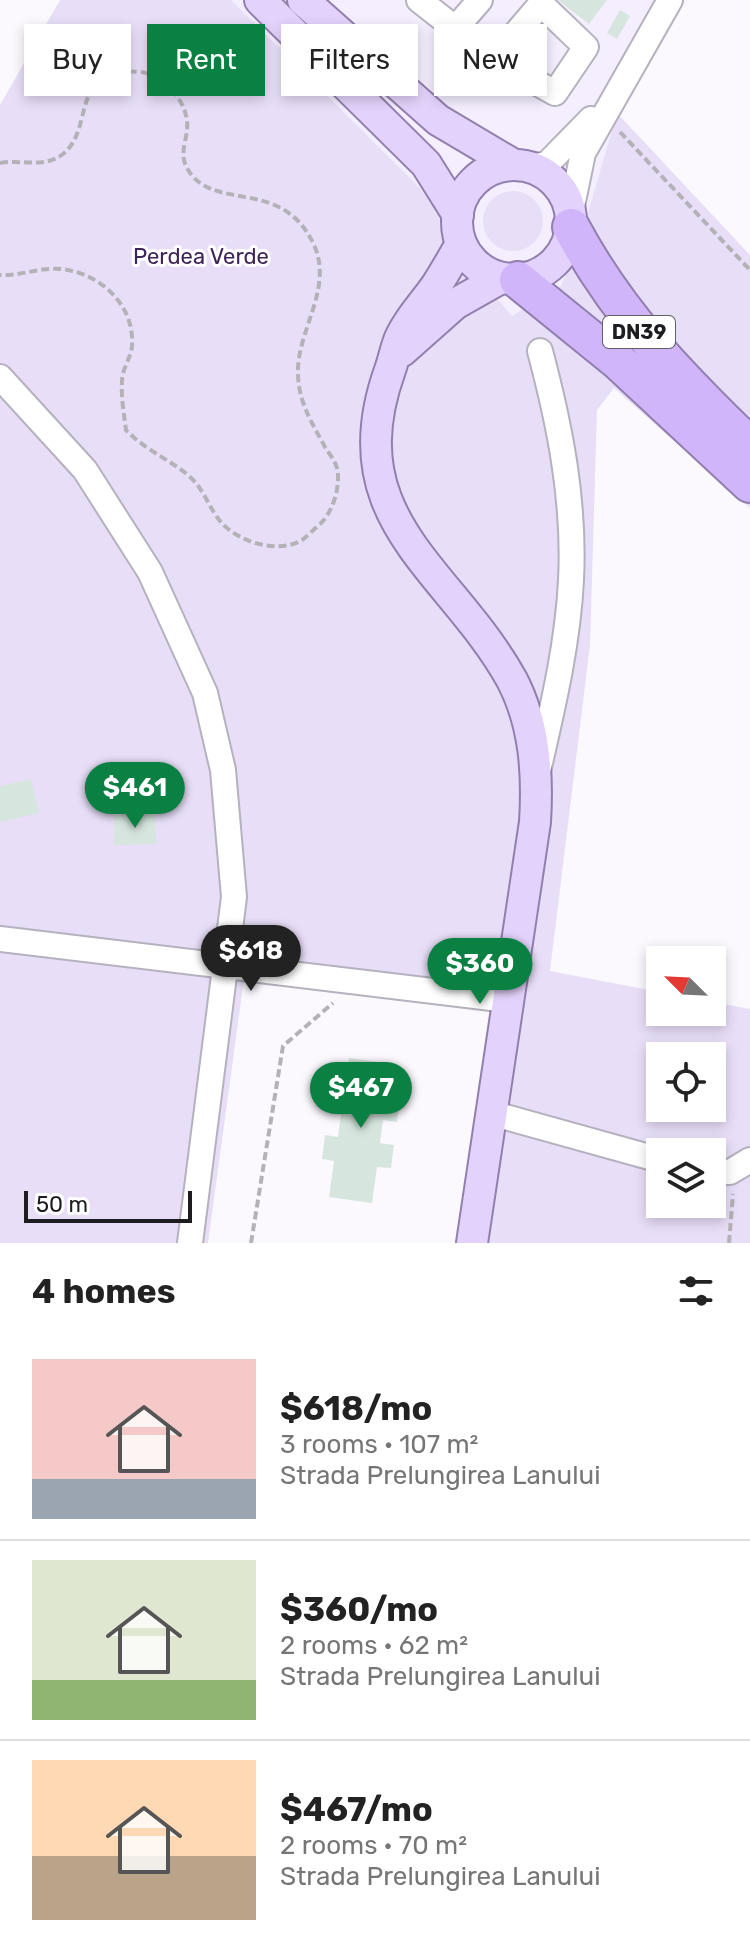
<!DOCTYPE html>
<meta charset="utf-8">
<style>
body{margin:0;font-family:Rubik,sans-serif;background:#f2f2f2;color:#222;height:100vh;display:flex;flex-direction:column;font-size:30px;white-space:nowrap}
*{box-sizing:border-box;margin:0}
p{font-size:26px;color:#767676}
.icon{flex:none;width:44px;height:44px;fill:none;stroke:currentColor;stroke-width:2;stroke-linecap:round;stroke-linejoin:round}
.map{position:relative;height:1243px;overflow:hidden}
.side{display:flex;flex-direction:column;background:#fff;flex:1}
.side>*{flex:none}
.guide{position:absolute;left:24px;top:24px;width:702px;height:72px;display:flex;gap:16px}
.needle{width:52px;rotate:294deg}
.tools{position:absolute;left:646px;top:946px;display:grid;gap:16px}
.tools a{display:grid;place-items:center;width:80px;height:80px;border-radius:0px;background:#fff;box-shadow:0 4px 12px #0003;font-size:40px}
.scale{position:absolute;left:24px;bottom:20px;width:168px;box-sizing:border-box;padding-left:8px;border:4px solid #1d1c21;border-top:0;font-size:22px;line-height:28px;white-space:nowrap;color:#1d1c21;-webkit-text-stroke:6px #fff;paint-order:stroke}
.price{position:absolute;translate:-50% -68px;padding:0 18px;border-radius:28px;background:#0b8043;color:#fff;font-size:26px;line-height:52px;filter:drop-shadow(0 2px 4px #0008)}
.price::after{content:'';position:absolute;left:50%;top:48px;width:24px;height:18px;margin-left:-12px;background:inherit;clip-path:polygon(0 0,100% 0,50% 100%)}
.price.current{background:#222;color:#fff}
ul{padding:0;list-style:none}
li{display:flex;align-items:center;gap:24px;height:200px;padding:0 32px}
li+li{border-top:2px solid #e0e0e0}
li span{display:grid;place-items:center;flex:none;width:224px;height:160px;border-radius:0px;color:#555}
li>.icon{margin-inline-start:auto}
span .icon{width:96px;height:96px;fill:#fffc;stroke-width:1}
li b{font-size:34px}
h2{display:flex;justify-content:space-between;align-items:center;height:96px;padding:0 32px;font-size:34px}
.pill{padding:0 28px;border-radius:0px;background:#fff;box-shadow:0 4px 12px #0003;font-size:28px;line-height:72px}
.pill.current{background:#0b8043;color:#fff}
.map>svg:first-child{display:block}
.built{fill:#f4eeff}
.green{fill:#e8def8;fill-rule:evenodd}
.building{fill:#d6e6de}
.lines{fill:none;stroke-linecap:round;stroke-linejoin:round}
.minor-casing{stroke:#b5b1be;stroke-width:28}
.major-casing{stroke:#917fae;stroke-width:34}
.highway-casing{stroke:#917fae;stroke-width:40}
.path{stroke:#b4b2b7;stroke-width:4;stroke-dasharray:8 4;stroke-linecap:butt}
.minor{stroke:#fff;stroke-width:24}
.major{stroke:#e3d3fc;stroke-width:30}
.highway{stroke:#d0b5fa;stroke-width:36}
.labels{text-anchor:middle;dominant-baseline:central;stroke-width:6;stroke-linejoin:round;paint-order:stroke}
.shield{fill:#fff;stroke:#616064;stroke-width:2}
.shield-label{font-size:20px;font-weight:bold;fill:#1d1c21}
.park-label{font-size:22px;fill:#3c2458;stroke:#fff}
</style>
<div class="map">
<svg width="750" height="1243" viewBox="0 0 750 1243">
<rect width="100%" height="100%" fill="#fbf9fe"/>
<path class="built" d="M231,0H686L617,113L582,233L561,286L512,316L444,237L443,227Z"/>
<g class="green">
<path d="M60,0H231L420,188L440,216L444,237L512,316L561,286L582,233L617,113L750,255V508L614,388L597,410L590,645L550,971L660,992V1012H712V1002L750,1009V1243H458L494,998L244,979L208,1243H0V105ZM660,1056H712V1108H660ZM660,1152H712V1204H660Z"/>
<circle cx="513" cy="221" r="30"/>
</g>
<g class="building">
<path d="M558,0H607L589,24Z"/>
<path d="M620,10L630,16L617,39L607,33Z"/>
<path d="M31,779L39,813L0,822V786Z"/>
<path d="M155,814L156,844L114,845V815Z"/>
<path d="M349,1058L392,1064L387,1097L400,1098L397,1122L383,1120L380,1143L394,1145L391,1168L377,1167L372,1203L329,1197L334,1161L322,1159L325,1135L338,1137L341,1115L328,1113L331,1089L344,1091Z"/>
</g>
<g class="lines">
<defs>
<g id="minor">
<path d="M419,0L494,59L541,4L586,47L555,93L494,59"/>
<path d="M454,30L480,0"/>
<path d="M528,167L547,164L591,119"/>
<path d="M571,211L583,153L670,0"/>
<path d="M0,377L85,470L150,572L205,693L223,770L234,897L190,1243"/>
<path d="M539,767C553,706 568,643 571,580C575,502 560,426 540,351"/>
<path d="M0,939L508,1000"/>
<path d="M491,1113L660,1160"/>
<path d="M712,1172H730L750,1160"/>
</g>
<g id="major">
<path d="M260,0L426,164L458,215"/>
<path d="M303,0L438,120L514,165"/>
<circle cx="514" cy="222" r="57"/>
<path d="M461,244C453,258 445,272 436,286C425,302 410,317 401,336C396,346 394,359 390,370C336,520 450,568 512,680C535,724 538,774 535,822L472,1243"/>
<path d="M402,351L455,304L501,278"/>
</g>
<g id="highway">
<path d="M571,227C618,315 679,377 750,446"/>
<path d="M518,280L619,362L750,484"/>
</g>
</defs>
<use href="#minor" class="minor-casing"/>
<use href="#major" class="major-casing"/>
<use href="#highway" class="highway-casing"/>
<g class="path">
<path d="M620,132L750,270"/>
<path d="M0,163C22,159 44,169 63,154C96,128 67,65 141,72C162,74 185,99 187,121C189,138 178,152 187,168C212,214 282,175 314,245C334,289 296,331 298,375C299,403 312,423 325,447C329,453 335,461 337,468C341,486 333,512 320,524C314,529 308,536 302,540C277,555 236,541 220,521C208,506 204,489 189,476C169,459 145,450 126,430C124,414 121,398 122,381C122,369 131,358 132,346C135,305 100,273 61,269C41,267 21,276 0,275"/>
<path d="M251,1243L283,1046L333,1003"/>
<path d="M729,1243L733,1194"/>
</g>
<use href="#minor" class="minor"/>
<use href="#major" class="major"/>
<use href="#highway" class="highway"/>
</g>
<g class="labels">
<rect class="shield" x="603" y="316" width="72" height="32" rx="6"/>
<g class="shield-label">
<text x="639" y="332">DN39</text>
</g>
<g class="park-label">
<text x="201" y="256">Perdea Verde</text>
</g>
</g>
</svg>
<div class="tools">
<a><svg class="needle" viewBox="-14 -14 28 28"><path d="M0-13l5 13h-10z" fill="#e53935"/><path d="M0 13l5-13h-10z" fill="#767676"/></svg></a>
<a><svg class="icon" aria-label="locate" viewBox="0 0 24 24"><circle cx="12" cy="12" r="6"/><path d="M12 2v4M12 18v4M2 12h4M18 12h4"/></svg></a>
<a><svg class="icon" aria-label="layers" viewBox="0 0 24 24"><path d="M12 4l9 5-9 5-9-5zM3 14l9 5 9-5"/></svg></a>
</div>
<div class="scale">50 m</div>
<b class="price" style="left:135px;top:830px">$461</b>
<b class="price current" style="left:251px;top:993px">$618</b>
<b class="price" style="left:480px;top:1006px">$360</b>
<b class="price" style="left:361px;top:1130px">$467</b>
<div class="guide">
<a class="pill">Buy</a>
<a class="pill current">Rent</a>
<a class="pill">Filters</a>
<a class="pill">New</a>
</div>
</div>
<section class="side">
<h2>4 homes<svg class="icon" aria-label="filters" viewBox="0 0 24 24"><path d="M4 7h16M4 17h16"/><circle cx="9" cy="7" r="2"/><circle cx="15" cy="17" r="2"/></svg></h2>
<ul>
<li><span style="background:linear-gradient(#f6c9c9 75%,#9aa5b1 0)"><svg class="icon" aria-label="home" viewBox="0 0 24 24"><path d="M3 11l9-7 9 7M6 9v11h12V9"/></svg></span><div><b>$618/mo</b><p>3 rooms · 107 m²</p><p>Strada Prelungirea Lanului</p></div></li>
<li><span style="background:linear-gradient(#dfe7d0 75%,#8fb573 0)"><svg class="icon" aria-label="home" viewBox="0 0 24 24"><path d="M3 11l9-7 9 7M6 9v11h12V9"/></svg></span><div><b>$360/mo</b><p>2 rooms · 62 m²</p><p>Strada Prelungirea Lanului</p></div></li>
<li><span style="background:linear-gradient(#ffd9b3 60%,#b9a48a 0)"><svg class="icon" aria-label="home" viewBox="0 0 24 24"><path d="M3 11l9-7 9 7M6 9v11h12V9"/></svg></span><div><b>$467/mo</b><p>2 rooms · 70 m²</p><p>Strada Prelungirea Lanului</p></div></li>
</ul>
</section>
